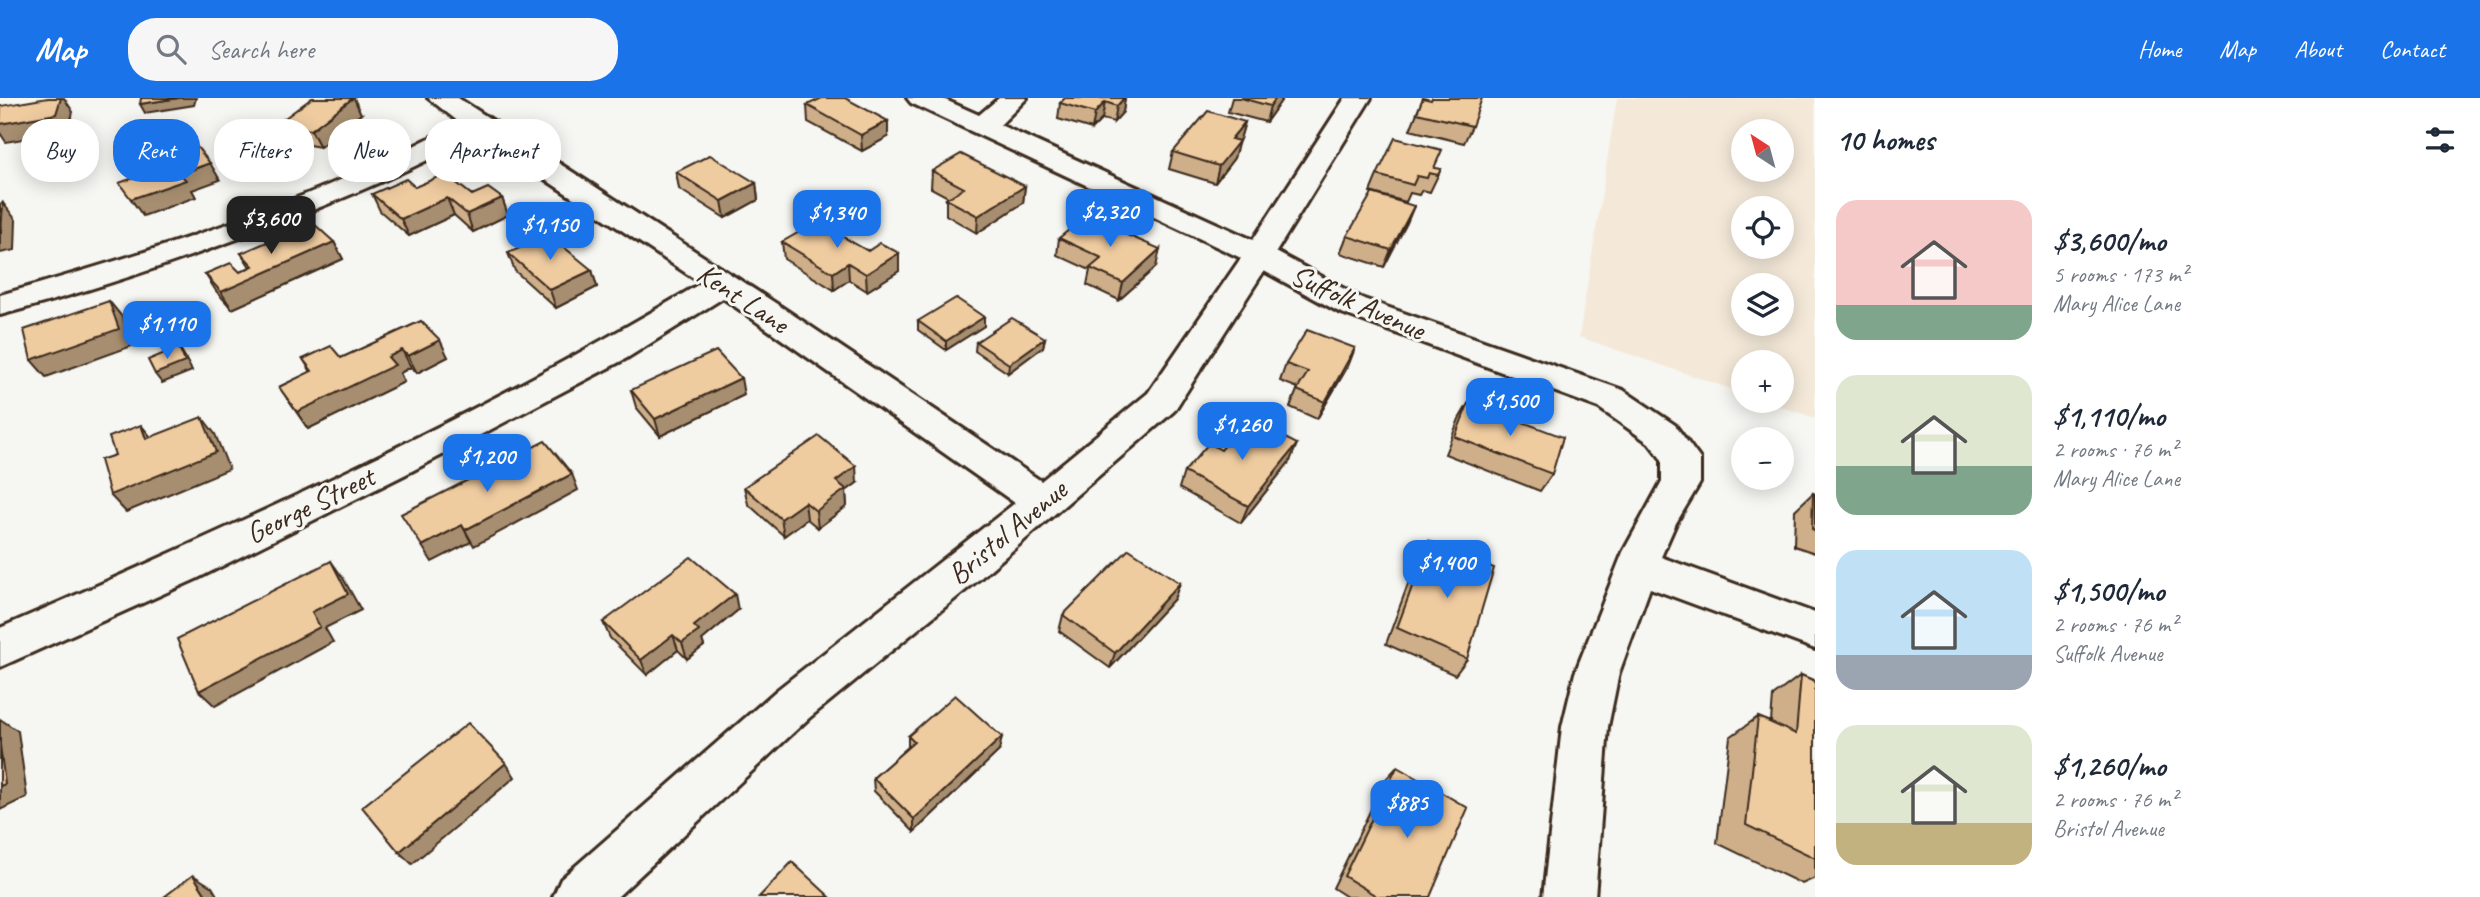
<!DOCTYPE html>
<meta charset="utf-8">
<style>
body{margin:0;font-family:Caveat,sans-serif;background:#f6f6f7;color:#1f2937;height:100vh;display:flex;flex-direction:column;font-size:26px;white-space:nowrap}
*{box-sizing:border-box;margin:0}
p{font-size:23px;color:#747a83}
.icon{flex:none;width:38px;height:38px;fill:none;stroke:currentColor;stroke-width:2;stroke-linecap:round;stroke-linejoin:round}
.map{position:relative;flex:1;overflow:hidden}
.sheet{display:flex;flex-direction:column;background:#fff;width:665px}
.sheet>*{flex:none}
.hud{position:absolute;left:21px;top:21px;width:665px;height:63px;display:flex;gap:14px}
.needle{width:46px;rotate:324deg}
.fabs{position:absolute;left:1731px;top:21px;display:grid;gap:14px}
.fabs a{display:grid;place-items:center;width:63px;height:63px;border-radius:50%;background:#fff;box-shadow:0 4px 18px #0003;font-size:35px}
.price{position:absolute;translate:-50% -60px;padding:0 16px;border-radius:14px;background:#1a73e8;color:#fff;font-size:23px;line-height:46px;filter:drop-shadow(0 2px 4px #0008)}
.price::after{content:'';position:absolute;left:50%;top:42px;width:21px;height:16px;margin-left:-10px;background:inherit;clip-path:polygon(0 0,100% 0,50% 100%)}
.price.current{background:#222;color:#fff}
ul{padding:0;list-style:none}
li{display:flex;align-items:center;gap:21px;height:175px;padding:0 21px}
li span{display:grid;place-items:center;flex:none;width:196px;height:140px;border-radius:21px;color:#555}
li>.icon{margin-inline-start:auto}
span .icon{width:84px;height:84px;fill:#fffc;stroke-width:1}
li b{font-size:30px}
h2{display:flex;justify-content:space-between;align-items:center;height:84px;padding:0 21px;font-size:30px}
.tag{padding:0 24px;border-radius:28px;background:#fff;box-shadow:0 4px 18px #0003;font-size:24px;line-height:63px}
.tag.current{background:#1a73e8;color:#fff}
header{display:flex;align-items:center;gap:42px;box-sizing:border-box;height:98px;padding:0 35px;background:#1a73e8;color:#fff}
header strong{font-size:33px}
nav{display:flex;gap:38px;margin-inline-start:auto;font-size:24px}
.search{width:490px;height:63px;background:#f6f6f7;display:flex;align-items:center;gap:18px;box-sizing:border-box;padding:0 24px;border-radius:28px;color:#747a83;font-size:26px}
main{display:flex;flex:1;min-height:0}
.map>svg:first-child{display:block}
.built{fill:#f4e9d9;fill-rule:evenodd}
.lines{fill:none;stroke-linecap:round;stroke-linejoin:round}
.minor-casing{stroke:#3b2a1e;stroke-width:6}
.minor{fill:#f6f6f2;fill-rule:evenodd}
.wall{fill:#ceaf8a;stroke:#3b2a1e;stroke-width:2}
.shaded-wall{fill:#a78e70;stroke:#3b2a1e;stroke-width:2}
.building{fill:#efcba0;stroke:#3b2a1e;stroke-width:2}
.labels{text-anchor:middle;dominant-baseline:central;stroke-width:6;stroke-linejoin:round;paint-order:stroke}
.street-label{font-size:30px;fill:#3b2a1e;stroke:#f6f6f2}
</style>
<header>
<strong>Map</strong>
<div class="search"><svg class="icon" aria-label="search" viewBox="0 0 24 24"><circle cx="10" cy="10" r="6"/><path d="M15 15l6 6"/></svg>Search here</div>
<nav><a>Home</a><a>Map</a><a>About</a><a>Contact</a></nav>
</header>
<main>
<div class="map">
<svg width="1815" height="799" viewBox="0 0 1815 799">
<rect width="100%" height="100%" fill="#f6f6f2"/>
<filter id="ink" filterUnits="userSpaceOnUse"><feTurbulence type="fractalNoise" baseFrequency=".0143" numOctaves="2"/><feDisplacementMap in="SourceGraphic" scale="14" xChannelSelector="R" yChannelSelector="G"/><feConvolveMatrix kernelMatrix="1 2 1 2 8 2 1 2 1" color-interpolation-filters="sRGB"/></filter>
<g filter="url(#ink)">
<path class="built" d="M1617,0H1815V320L1764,303H1782V264H1743V295L1579,239ZM1743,33H1782V72H1743ZM1743,110H1782V149H1743ZM1743,187H1782V226H1743Z"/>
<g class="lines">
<defs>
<path id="minor" d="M428,0H458L783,210L1041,383L1148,295L1241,160L911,5L907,0H941L979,17L999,0H1027L1000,27L1253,142L1345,0H1371L1276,154L1361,200L1623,292L1675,327L1700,361V385L1676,425L1661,459L1815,515V551L1650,490L1619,575L1608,629L1595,799H1543L1562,629L1575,575L1623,454L1662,383V362L1649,345L1599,310L1339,214L1264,173L1174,313L978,482L809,620L617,799H553L561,781L777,592L1015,405L723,200L627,260L406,376L196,481L0,569V530C238,427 478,319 701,185L477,36C419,69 356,95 293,120C197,157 99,191 0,217V197C152,154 322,101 459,24Z"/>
</defs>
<use href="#minor" class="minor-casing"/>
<use href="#minor" class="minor"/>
</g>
<g class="wall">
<path d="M1125,0L1123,14L1114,24L1102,21L1092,31L1058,21L1060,5Z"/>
<path d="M1232,0H1283L1266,24L1228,14Z"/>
<path d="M1423,0L1472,28L1464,45L1410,32Z"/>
<path d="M807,7L888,39L862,53L808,24Z"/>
<path d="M361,16L320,49L286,43L277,26Z"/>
<path d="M1245,24L1240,41L1238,43L1234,60L1215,85L1169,71L1173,54Z"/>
<path d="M1434,70L1441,71L1430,94L1422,92L1419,97L1410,95L1406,104L1370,94L1377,77Z"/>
<path d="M932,73L1025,88L1023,105L977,135L946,117V101L948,99L931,90Z"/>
<path d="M676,74L756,85L758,102L725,120L679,91Z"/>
<path d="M415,89L502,100L508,117L473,134L454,117L409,138L380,113L372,96Z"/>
<path d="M1414,108L1384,169L1340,155L1347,138Z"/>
<path d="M1059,140L1156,169L1119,202L1087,187L1090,172L1057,157Z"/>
<path d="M334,144L343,161L232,211L216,193L205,176L240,174L250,169L241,155Z"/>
<path d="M782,144L899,155V173L867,193L849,182L834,192L784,161Z"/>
<path d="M508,155L592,172L597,189L556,210L515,173Z"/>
<path d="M984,219V228L946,252L918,232V223Z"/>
<path d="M421,223L448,259L417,275L411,269L400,275L404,284L308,331L279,289L311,274L303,261L341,260Z"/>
<path d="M1045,240L1043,249L1008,275L975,253L976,244Z"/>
<path d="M1355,250L1348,268L1317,321L1290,309L1298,290L1280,283L1286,266Z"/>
<path d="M631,292L744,297L660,338L636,309Z"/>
<path d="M1469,304L1552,376L1540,393L1445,356L1459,321Z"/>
<path d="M1221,352L1290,363L1241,425L1179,390L1184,374Z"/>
<path d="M857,385L846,393L847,408L818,430L807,421L784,438L748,406L744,389Z"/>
<path d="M1813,395L1815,396V455L1794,448L1795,412Z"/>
<path d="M1429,443L1467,561L1455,577L1386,546L1418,459Z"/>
<path d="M1180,485L1174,501L1110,570L1059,533L1063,517Z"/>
<path d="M738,512L702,542L704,548L687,561L678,552L647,577L610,540L603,524Z"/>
<path d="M1801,577L1815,583V780L1802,786L1717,745L1730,639L1758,619L1771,624L1773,598Z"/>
<path d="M908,638L999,653L914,734L874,693L873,680L908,649Z"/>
<path d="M1397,669L1430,799H1347L1333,790L1385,682Z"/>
</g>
<g class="shaded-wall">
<path d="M61,0H64L73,14L68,33L6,44L0,35V26Z"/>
<path d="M179,0H196L194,7L145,15L140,6Z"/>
<path d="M353,0H354L361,16L320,49L311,32Z"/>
<path d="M1124,0H1125L1123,14L1114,24L1117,8Z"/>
<path d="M1276,0H1283L1266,24L1270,8Z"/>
<path d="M1105,4L1102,21L1092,31L1095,15Z"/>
<path d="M888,23V39L862,53L861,37Z"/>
<path d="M1245,24L1240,41L1227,57L1231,41Z"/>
<path d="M1239,43L1234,60L1215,85L1219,68Z"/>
<path d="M210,65L220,82L192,92L196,99L143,118L131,101L180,76Z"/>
<path d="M756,85L758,102L725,120L722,103Z"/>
<path d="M1025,88L1023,105L977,135L978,118Z"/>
<path d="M447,100L454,117L409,138L401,121Z"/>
<path d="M502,100L508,117L473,134L467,116Z"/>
<path d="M3,105L16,122L15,152L0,155V135Z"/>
<path d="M1414,108L1407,125L1384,169L1391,152Z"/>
<path d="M334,144L343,161L232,211L221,194Z"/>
<path d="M1160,151L1156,169L1119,202L1123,185Z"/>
<path d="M899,155V173L867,193L866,176Z"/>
<path d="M848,165L849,182L834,192L833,175Z"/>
<path d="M592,172L597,189L556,210L550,192Z"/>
<path d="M109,203L123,220L132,248L46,279L31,262Z"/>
<path d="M984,219V228L946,252V243Z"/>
<path d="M1045,240L1043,249L1008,275L1009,266Z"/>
<path d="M440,242L448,259L417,275L408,258Z"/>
<path d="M179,249L185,259L192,273L162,285L155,276Z"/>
<path d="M1355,250L1348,268L1317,321L1325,304Z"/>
<path d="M402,252L411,269L400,275L404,284L308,331L297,314L388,259Z"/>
<path d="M741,280L744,297L660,338L655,321Z"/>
<path d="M202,319L215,336L229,371L126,414L110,397Z"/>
<path d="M141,327L155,344L146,341Z"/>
<path d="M1297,346L1290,363L1241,425L1248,408Z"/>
<path d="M856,368L857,385L846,393L847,408L818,430L816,413L836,383Z"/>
<path d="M572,376L578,392L474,448L465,432Z"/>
<path d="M805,404L807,421L784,438L781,421Z"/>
<path d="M462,427L471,444L432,464L422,448Z"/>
<path d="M331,463L343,480L361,512L325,530L333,544L215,608L199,593Z"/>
<path d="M1180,485L1174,501L1110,570L1115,555Z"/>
<path d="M735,496L738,512L702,542L704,548L687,561L682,545L694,528Z"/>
<path d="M673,537L678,552L647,577L641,562Z"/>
<path d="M0,621L18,633L27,699L0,712Z"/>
<path d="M1002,639L999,653L914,734V721Z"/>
<path d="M506,665L515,679L412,766L399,754Z"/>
<path d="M193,777L212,789L218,799H207Z"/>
</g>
<g class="building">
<path d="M48,0H61L56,16L0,26L1,8Z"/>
<path d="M141,0H179L140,6Z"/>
<path d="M312,0H353L311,32L277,26Z"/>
<path d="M822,0H845L888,23L861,37L807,7Z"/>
<path d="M1065,0H1124L1117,8L1105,4L1095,15L1060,5Z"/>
<path d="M1241,0H1276L1270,8Z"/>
<path d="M1423,0L1431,2L1432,0H1482L1472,28L1417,15Z"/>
<path d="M1208,13L1245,24L1231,41L1239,43L1219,68L1173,54Z"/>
<path d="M1395,40L1442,52L1434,70L1441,71L1438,77L1429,75L1427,80L1417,78L1413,87L1377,77Z"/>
<path d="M197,49L210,65L180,76L186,82L131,101L119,85L165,69L159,62Z"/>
<path d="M961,56L1025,88L978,118L946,101L964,90L932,73Z"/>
<path d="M710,57L756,85L722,103L676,74Z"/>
<path d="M445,76L472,97L488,90L502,100L467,116L447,100L401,121L372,96L406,81L415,89Z"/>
<path d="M1372,95L1414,108L1391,152L1347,138Z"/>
<path d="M3,105L1,135H0V106Z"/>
<path d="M1085,119L1160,151L1123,185L1090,170L1102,160L1059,140Z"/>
<path d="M817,124L868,153L880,145L899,155L866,176L848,165L833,175L782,144Z"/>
<path d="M313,125L334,144L221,194L205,176L231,165L240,174L253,168L241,155Z"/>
<path d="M549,137L592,172L550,192L508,155Z"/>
<path d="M956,200L984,219L946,243L918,223Z"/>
<path d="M109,203L119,231L31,262L24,232Z"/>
<path d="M1012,220L1045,240L1009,266L976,244Z"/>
<path d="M421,223L440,242L408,258L402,252L388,259L395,267L297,314L279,289L312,273L303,261L331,248L341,260Z"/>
<path d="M1307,232L1355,250L1325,304L1297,292L1308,274L1286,266Z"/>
<path d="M179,249L185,264L155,276L148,262Z"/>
<path d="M716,253L741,280L655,321L631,292Z"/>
<path d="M1469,304L1563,339L1552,376L1455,339Z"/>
<path d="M202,319L216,354L110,397L100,362L115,357L109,339L141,327L146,341Z"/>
<path d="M1248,321L1297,346L1248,408L1184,374L1209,345L1221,352Z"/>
<path d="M819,338L856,368L836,383L846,391L816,413L805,404L781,421L744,389Z"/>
<path d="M545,343L572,376L465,432L462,427L422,448L401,416Z"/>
<path d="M1813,395L1815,396V432L1812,431Z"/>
<path d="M1429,443L1494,470L1467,561L1397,530Z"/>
<path d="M1129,451L1180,485L1115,555L1063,517Z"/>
<path d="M691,459L735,496L694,528L699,533L682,545L673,537L641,562L603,524Z"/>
<path d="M331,463L348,496L312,514L320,529L199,593L177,541Z"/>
<path d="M1801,577L1815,583V760L1746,727L1758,619L1796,636Z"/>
<path d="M955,597L1002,639L914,721L873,680L914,644L908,638Z"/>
<path d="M468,625L506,665L399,754L362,709Z"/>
<path d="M0,647L5,686L0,688Z"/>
<path d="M1397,669L1468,710L1430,799H1378L1344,778Z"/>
<path d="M792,764L830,799H759Z"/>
<path d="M193,777L207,799H164Z"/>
</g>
</g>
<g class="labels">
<g class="street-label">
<text transform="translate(743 200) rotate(33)">Kent Lane</text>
<text transform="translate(1358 204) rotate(24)">Suffolk Avenue</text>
<text transform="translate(310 407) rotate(-26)">George Street</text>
<text transform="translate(1007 434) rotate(-40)">Bristol Avenue</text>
</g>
</g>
</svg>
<div class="fabs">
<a><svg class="needle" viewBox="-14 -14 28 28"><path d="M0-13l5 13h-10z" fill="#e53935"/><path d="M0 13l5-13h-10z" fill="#747a83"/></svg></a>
<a><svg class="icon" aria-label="locate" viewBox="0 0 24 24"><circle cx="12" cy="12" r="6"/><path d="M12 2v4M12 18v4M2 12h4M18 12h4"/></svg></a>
<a><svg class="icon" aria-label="layers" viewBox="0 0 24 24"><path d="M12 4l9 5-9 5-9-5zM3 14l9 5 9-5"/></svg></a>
<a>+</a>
<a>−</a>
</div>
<b class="price" style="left:1110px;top:151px">$2,320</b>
<b class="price" style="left:837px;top:152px">$1,340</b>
<b class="price current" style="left:271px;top:158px">$3,600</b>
<b class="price" style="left:550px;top:164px">$1,150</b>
<b class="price" style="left:167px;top:263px">$1,110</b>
<b class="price" style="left:1510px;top:340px">$1,500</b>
<b class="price" style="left:1242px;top:364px">$1,260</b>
<b class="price" style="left:487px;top:396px">$1,200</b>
<b class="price" style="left:1447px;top:502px">$1,400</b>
<b class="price" style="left:1407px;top:742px">$885</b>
<div class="hud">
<a class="tag">Buy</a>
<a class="tag current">Rent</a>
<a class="tag">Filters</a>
<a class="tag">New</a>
<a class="tag">Apartment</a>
</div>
</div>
<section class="sheet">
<h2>10 homes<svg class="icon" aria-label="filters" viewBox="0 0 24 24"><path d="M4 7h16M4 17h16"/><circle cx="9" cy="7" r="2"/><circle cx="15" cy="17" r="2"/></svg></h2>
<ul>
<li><span style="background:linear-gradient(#f6c9c9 75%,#7fa58c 0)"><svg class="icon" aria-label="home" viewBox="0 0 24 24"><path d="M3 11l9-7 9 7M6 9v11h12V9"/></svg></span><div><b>$3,600/mo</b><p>5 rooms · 173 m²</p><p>Mary Alice Lane</p></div></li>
<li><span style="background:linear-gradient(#dfe7d0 65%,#7fa58c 0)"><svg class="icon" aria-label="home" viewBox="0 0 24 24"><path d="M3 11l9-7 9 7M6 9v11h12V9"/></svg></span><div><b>$1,110/mo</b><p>2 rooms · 76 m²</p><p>Mary Alice Lane</p></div></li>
<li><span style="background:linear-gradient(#bfe0f5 75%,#9aa5b1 0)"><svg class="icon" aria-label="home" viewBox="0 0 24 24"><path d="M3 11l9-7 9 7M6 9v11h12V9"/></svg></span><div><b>$1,500/mo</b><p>2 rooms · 76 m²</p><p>Suffolk Avenue</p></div></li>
<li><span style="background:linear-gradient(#dfe7d0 70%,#c2b280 0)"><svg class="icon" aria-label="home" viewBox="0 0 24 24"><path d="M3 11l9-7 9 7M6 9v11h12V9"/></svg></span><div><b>$1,260/mo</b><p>2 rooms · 76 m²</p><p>Bristol Avenue</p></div></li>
</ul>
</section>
</main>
